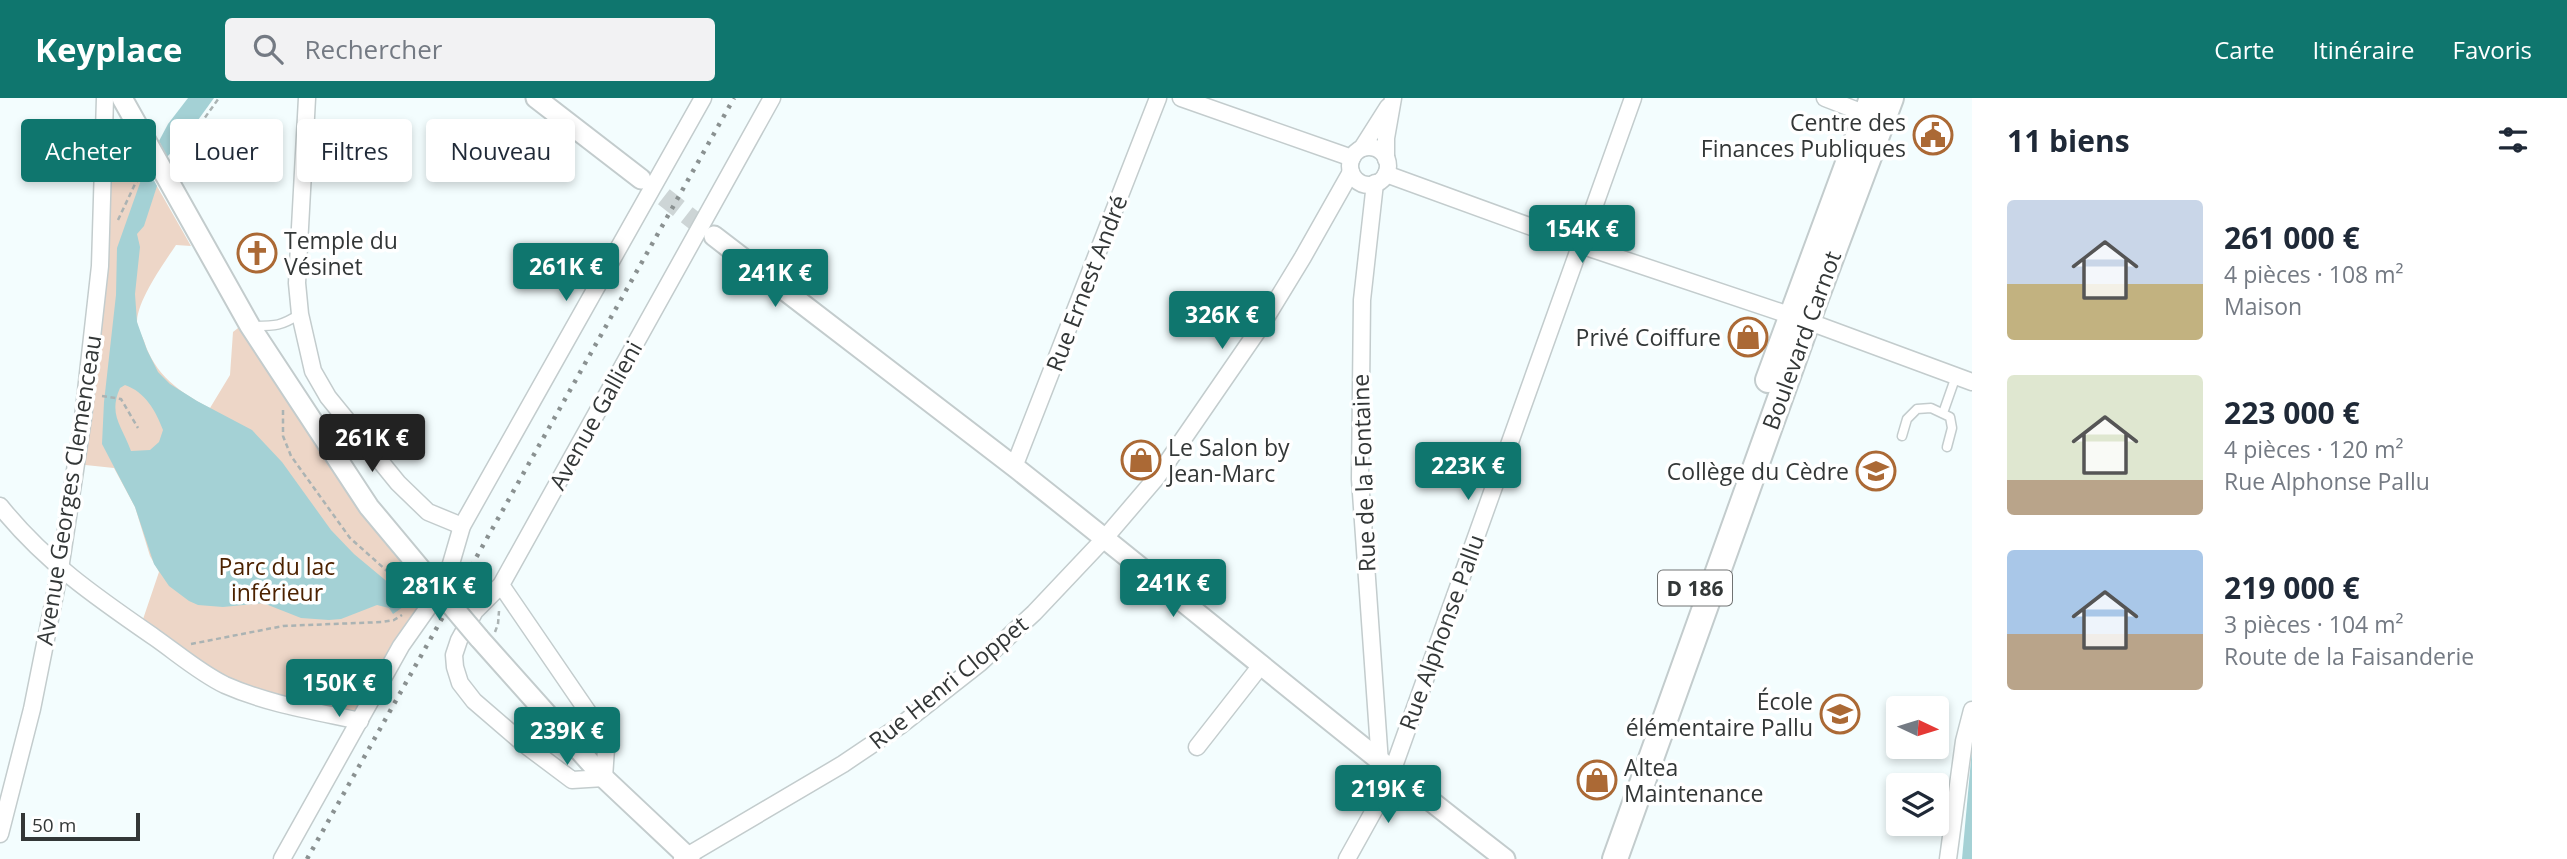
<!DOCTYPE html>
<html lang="fr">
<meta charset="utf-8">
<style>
body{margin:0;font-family:"Open Sans",sans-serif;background:#f2f2f3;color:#1f2937;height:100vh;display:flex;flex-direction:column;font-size:26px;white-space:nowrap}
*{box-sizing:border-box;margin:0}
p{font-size:23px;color:#747a83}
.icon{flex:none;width:38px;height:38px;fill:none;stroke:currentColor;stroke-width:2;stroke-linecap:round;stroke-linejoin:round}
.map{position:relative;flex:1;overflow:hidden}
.details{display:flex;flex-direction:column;background:#fff;width:595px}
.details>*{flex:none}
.hud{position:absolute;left:21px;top:21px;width:665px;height:63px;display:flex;gap:14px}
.needle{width:46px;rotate:94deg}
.tools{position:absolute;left:1886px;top:598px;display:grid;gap:14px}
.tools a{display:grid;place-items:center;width:63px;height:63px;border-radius:7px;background:#fff;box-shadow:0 4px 10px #0003;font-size:35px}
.scale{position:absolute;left:21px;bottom:18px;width:119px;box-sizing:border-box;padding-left:7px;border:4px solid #333737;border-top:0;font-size:19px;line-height:24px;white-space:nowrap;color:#333737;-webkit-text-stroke:5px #fff;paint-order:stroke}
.price{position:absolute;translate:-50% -60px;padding:0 16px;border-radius:7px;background:#0f766e;color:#fff;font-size:23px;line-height:46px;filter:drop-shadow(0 2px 4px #0008)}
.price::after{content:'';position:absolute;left:50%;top:42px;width:21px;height:16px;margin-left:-10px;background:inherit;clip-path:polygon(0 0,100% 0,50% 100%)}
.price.current{background:#222;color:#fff}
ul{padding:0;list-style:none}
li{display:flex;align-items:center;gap:21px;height:175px;padding:0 35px}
li span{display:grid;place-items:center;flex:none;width:196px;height:140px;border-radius:7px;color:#555}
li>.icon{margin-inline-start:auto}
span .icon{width:84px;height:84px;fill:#fffc;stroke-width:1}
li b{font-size:30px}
h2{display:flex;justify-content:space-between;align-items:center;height:84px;padding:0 35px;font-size:30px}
.tag{padding:0 24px;border-radius:7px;background:#fff;box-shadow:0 4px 10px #0003;font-size:24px;line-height:63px}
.tag.current{background:#0f766e;color:#fff}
header{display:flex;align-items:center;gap:42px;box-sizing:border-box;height:98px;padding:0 35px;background:#0f766e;color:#fff}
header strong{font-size:33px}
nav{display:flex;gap:38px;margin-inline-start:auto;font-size:24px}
.search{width:490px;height:63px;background:#f2f2f3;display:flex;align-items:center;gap:18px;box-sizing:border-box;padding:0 24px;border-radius:7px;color:#747a83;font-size:26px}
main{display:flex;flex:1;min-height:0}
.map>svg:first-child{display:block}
.green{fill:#edd6c7}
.water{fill:#a4d1d5;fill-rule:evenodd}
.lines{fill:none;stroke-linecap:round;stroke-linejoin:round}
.tertiary-tunnel{stroke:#cdd5d6;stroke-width:19;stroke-dasharray:19 10;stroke-linecap:butt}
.service-casing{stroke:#c3cccd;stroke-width:11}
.minor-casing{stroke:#c3cccd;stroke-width:19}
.tertiary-casing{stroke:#c3cccd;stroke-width:23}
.primary-casing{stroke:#c3cccd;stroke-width:28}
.path{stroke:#abb3b3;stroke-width:2.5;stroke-dasharray:5 3.5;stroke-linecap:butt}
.service{stroke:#fff;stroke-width:8}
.minor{stroke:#fff;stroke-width:16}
.tertiary{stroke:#fff;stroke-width:19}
.primary{stroke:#fff;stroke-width:24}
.rail{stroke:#8a9191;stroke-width:4.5;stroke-dasharray:3.5 7;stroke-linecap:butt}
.tertiary-bridge-casing{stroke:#c3cccd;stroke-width:23;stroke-linecap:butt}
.tertiary-bridge{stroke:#fff;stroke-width:19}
.labels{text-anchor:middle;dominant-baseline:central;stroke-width:7;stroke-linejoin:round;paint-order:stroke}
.shield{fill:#fff;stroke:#707373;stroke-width:2}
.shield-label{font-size:21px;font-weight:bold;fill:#333737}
.poi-label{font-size:23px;fill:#333737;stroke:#fff;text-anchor:end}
.street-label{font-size:23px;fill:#333737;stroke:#fff}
.park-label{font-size:23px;fill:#4c2200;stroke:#fff}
</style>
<header>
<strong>Keyplace</strong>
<div class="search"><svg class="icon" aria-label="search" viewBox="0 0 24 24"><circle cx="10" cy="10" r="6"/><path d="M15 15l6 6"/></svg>Rechercher</div>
<nav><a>Carte</a><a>Itinéraire</a><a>Favoris</a></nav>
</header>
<main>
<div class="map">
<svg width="1972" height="761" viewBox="0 0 1972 761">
<rect width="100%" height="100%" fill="#f3fdfe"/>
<path class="green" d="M122,41L130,42L133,46L191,148L176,147C164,165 138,201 137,223C137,229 142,238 144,243C155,277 179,294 210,310L230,277L233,234L247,223L439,492L360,623L224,586L140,530L159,474L150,458L135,409L114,370L76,366L112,52Z"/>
<g class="water">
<path d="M188,0H214L185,40L167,59L159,43L168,26Z"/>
<path d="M146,68L157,88L144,128L137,136L140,149L135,196L137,224L147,252L158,274L170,286L197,303L252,332L282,364L331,432L354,456L402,496L403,509L393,516L389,510L377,507L341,521L329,522L301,520L263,505L223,509L198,507L189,503L169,488L154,466L135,409L102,346L104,304L116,197L117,150ZM125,287C145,294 156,313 163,332L159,344L150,352L131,353C122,328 108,317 120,290Z"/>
<path d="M1972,651V761H1962Z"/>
</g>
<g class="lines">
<path class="tertiary-tunnel" d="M641,81L714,138"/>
<defs>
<g id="service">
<path d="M254,228C276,228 281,228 300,216"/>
<path d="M1943,315L1956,278"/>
<path d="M1902,338L1907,321L1917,311L1931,310L1950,319L1952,330L1947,349"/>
</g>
<g id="minor">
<path d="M307,0L297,185L300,216L313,273L328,299L398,385L428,414L462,428"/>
<path d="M1181,0L1352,60"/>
<path d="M1825,0L1866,16"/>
<path d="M105,44L134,23"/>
<circle cx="1369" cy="68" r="19"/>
<path d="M1362,50L1388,9"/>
<path d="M1386,61V40L1393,0"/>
<path d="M1386,76L1595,152L1807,223L1972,284"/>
<path d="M1375,85L1362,202L1360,381L1380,665"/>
<path d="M1014,369L1158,0"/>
<path d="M0,408C45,464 96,499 154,539C177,555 200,575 225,587C268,606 314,613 360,623"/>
<path d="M501,487L603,636L606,650L604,680L572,682L524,646L474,603L460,585L455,569L454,557L459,542L475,513L501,487L772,0"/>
<path d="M1197,649L1262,566"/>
<path d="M0,736L32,611L60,471L83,320L100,168L105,0"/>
<path d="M282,761L401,548L432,504L448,476L462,428L703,0"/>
<path d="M682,761L843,666L901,627L980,565L1034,515L1104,441L1157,379L1261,228L1303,159L1351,74"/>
<path d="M1347,761L1382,698L1392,674L1633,0"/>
<path d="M1948,761L1964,643L1972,612"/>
</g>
<g id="tertiary">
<path d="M122,0L250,228L369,409L430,482"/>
<path d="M536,0L641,81"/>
<path d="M714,138C814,216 916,292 1016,370C1180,499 1340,634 1505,761"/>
<path d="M479,540L604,680L690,761"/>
</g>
<g id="primary">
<path d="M1768,282L1872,0"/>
<path d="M1615,761L1816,200L1891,0"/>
</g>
</defs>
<use href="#service" class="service-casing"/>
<use href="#minor" class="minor-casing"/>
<use href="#tertiary" class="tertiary-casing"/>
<use href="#primary" class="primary-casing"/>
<g class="path">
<path d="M179,63L188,43L219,0"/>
<path d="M118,122L135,86L144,72"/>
<path d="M102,298L121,301L138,330"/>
<path d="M283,312V338L291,358L350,440L405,489L414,502"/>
<path d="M408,509L411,488"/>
<path d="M495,534L498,526L499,513"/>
<path d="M191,546L283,528L382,524L394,522L402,517"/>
</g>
<use href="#service" class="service"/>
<use href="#minor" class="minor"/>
<use href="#tertiary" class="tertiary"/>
<use href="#primary" class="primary"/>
<path class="rail" d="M307,761L734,0"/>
<defs>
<path id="tertiary-bridge" d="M430,482L479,540"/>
</defs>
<use href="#tertiary-bridge" class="tertiary-bridge-casing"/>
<use href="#tertiary-bridge" class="tertiary-bridge"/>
</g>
<defs>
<symbol id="civic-ring" viewBox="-11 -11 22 22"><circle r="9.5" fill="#fff" stroke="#ab6935" stroke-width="1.5"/><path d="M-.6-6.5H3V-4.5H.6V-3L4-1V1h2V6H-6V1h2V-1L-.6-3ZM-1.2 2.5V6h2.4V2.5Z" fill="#ab6935"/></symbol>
<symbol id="church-ring" viewBox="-11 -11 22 22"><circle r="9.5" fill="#fff" stroke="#ab6935" stroke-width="1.5"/><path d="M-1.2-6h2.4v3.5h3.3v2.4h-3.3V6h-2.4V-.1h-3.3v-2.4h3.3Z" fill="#ab6935"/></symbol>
<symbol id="shop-ring" viewBox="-11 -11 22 22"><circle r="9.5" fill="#fff" stroke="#ab6935" stroke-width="1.5"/><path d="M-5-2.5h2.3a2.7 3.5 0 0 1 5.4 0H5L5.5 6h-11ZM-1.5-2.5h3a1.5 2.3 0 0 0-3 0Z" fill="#ab6935"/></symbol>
<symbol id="school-ring" viewBox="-11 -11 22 22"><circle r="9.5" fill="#fff" stroke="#ab6935" stroke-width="1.5"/><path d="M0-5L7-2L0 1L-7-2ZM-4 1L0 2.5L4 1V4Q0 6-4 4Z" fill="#ab6935"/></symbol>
</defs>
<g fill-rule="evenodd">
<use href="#civic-ring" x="1911" y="15" width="44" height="44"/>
<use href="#church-ring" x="235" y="133" width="44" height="44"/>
<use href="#shop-ring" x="1726" y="217" width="44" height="44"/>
<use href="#shop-ring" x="1119" y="340" width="44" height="44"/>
<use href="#school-ring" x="1854" y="351" width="44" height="44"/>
<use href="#school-ring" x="1818" y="594" width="44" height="44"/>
<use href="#shop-ring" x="1575" y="660" width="44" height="44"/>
</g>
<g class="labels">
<rect class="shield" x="1658" y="472.5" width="74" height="35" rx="5"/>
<g class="shield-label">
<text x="1695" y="490">D 186</text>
</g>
<g class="poi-label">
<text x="1906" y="24">Centre des<tspan x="1906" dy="26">Finances Publiques</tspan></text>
<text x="284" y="142" text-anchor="start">Temple du<tspan x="284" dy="26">Vésinet</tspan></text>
<text x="1721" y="239">Privé Coiffure</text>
<text x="1168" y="349" text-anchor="start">Le Salon by<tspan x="1168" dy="26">Jean-Marc</tspan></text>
<text x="1849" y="373">Collège du Cèdre</text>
<text x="1813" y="603">École<tspan x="1813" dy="26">élémentaire Pallu</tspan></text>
<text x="1624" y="669" text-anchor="start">Altea<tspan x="1624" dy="26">Maintenance</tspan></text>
</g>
<g class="street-label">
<text transform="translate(1086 185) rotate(-69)">Rue Ernest André</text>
<text transform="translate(1801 242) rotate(-70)">Boulevard Carnot</text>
<text transform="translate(595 317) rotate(-61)">Avenue Gallieni</text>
<text transform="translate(1363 375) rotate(-92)">Rue de la Fontaine</text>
<text transform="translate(68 392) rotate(-81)">Avenue Georges Clemenceau</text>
<text transform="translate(1441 534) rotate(-70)">Rue Alphonse Pallu</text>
<text transform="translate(948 584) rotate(-39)">Rue Henri Cloppet</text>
</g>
<g class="park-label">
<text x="277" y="468">Parc du lac<tspan x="277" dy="26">inférieur</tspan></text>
</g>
</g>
</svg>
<div class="tools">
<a><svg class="needle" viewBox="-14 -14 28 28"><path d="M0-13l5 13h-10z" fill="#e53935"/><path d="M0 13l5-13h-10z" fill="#747a83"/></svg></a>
<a><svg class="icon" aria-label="layers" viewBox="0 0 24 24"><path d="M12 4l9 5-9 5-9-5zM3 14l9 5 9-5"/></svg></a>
</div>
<div class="scale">50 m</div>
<b class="price" style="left:1582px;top:167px">154K €</b>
<b class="price" style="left:566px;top:205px">261K €</b>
<b class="price" style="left:775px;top:211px">241K €</b>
<b class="price" style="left:1222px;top:253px">326K €</b>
<b class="price current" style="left:372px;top:376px">261K €</b>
<b class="price" style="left:1468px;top:404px">223K €</b>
<b class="price" style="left:1173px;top:521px">241K €</b>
<b class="price" style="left:439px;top:524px">281K €</b>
<b class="price" style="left:339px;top:621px">150K €</b>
<b class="price" style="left:567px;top:669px">239K €</b>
<b class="price" style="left:1388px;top:727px">219K €</b>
<div class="hud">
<a class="tag current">Acheter</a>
<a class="tag">Louer</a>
<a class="tag">Filtres</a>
<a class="tag">Nouveau</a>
</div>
</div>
<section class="details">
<h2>11 biens<svg class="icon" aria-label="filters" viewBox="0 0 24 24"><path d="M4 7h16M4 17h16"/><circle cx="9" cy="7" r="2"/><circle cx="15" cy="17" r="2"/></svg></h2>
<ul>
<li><span style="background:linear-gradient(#c9d6e8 60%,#c2b280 0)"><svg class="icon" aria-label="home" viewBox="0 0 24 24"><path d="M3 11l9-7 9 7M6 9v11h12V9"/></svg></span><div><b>261 000 €</b><p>4 pièces · 108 m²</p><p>Maison</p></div></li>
<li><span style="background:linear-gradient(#dfe7d0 75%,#b9a48a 0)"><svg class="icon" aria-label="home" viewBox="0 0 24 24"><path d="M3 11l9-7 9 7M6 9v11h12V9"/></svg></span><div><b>223 000 €</b><p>4 pièces · 120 m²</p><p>Rue Alphonse Pallu</p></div></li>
<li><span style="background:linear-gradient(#a9c7e8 60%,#b9a48a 0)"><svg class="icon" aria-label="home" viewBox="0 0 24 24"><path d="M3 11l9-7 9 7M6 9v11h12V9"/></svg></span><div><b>219 000 €</b><p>3 pièces · 104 m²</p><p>Route de la Faisanderie</p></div></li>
</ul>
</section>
</main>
